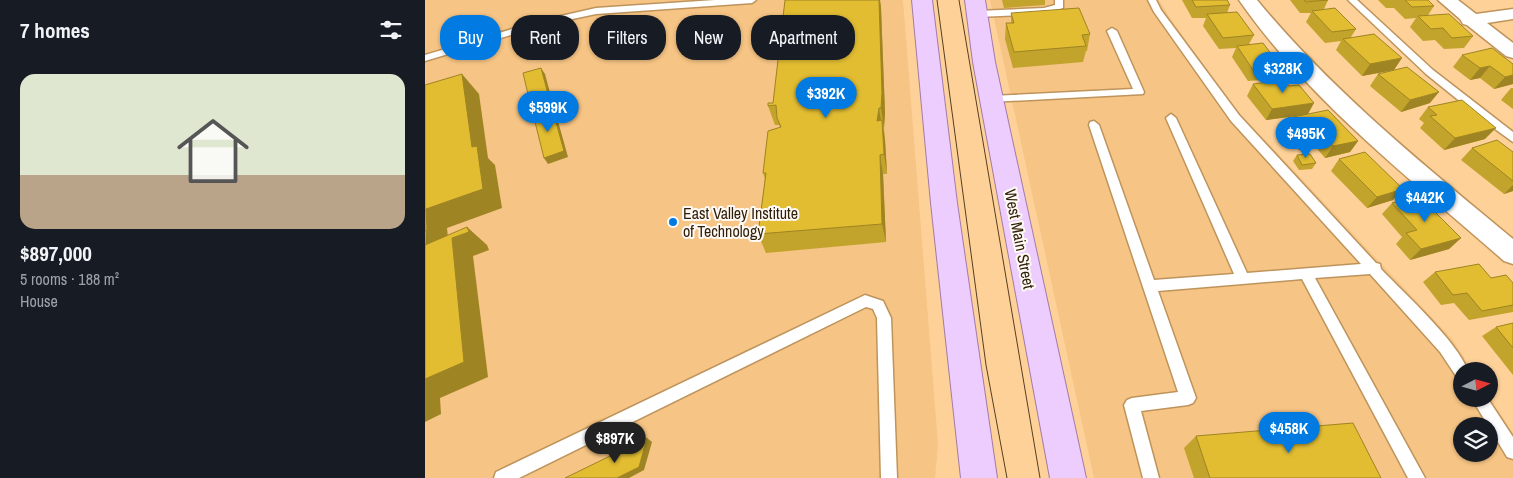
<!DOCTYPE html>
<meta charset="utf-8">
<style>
body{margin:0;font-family:"Archivo Narrow",sans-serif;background:#20242c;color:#f1f3f6;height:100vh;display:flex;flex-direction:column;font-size:19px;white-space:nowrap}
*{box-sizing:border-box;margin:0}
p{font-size:16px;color:#9ea1a6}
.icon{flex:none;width:28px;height:28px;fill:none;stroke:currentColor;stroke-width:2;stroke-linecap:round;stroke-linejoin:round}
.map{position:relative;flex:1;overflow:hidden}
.panel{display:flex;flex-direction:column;background:#171b24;width:425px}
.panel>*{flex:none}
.top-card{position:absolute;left:15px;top:15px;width:475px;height:45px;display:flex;gap:10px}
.needle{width:32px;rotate:84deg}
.controls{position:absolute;left:1028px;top:362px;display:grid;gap:10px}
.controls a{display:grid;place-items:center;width:45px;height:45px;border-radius:50%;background:#171b24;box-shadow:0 1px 4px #0004;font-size:25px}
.price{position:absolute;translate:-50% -42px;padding:0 11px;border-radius:18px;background:#017be1;color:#fff;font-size:16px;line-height:32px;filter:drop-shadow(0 1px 2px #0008)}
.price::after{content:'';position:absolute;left:50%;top:30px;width:15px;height:11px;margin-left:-8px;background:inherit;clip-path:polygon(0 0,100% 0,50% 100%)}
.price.on{background:#222;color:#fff}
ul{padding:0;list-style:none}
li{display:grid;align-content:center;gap:10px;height:265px;padding:0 20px}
li span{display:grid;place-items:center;height:155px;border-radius:15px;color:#555}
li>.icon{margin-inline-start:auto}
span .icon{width:90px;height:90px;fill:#fffc;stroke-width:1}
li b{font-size:21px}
h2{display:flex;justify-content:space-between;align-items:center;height:60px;padding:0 20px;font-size:21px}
.chip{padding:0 18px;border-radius:20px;background:#171b24;box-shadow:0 1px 4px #0004;font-size:18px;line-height:45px}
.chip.on{background:#017be1;color:#fff}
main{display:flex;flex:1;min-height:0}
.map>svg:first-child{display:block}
.built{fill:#f6c484;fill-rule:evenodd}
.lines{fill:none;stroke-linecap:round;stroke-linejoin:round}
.service-casing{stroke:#be945c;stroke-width:3}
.minor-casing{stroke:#be945c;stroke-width:3}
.primary-casing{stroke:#a27ba7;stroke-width:2}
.service{fill:#fff;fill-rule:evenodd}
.minor{fill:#fff;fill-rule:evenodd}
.primary{fill:#eccdfe;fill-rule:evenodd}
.tram{stroke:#563f22;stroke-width:1}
.wall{fill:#c2a32b}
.shaded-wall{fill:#9e8423}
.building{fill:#e2bd32;stroke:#9e8423}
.poi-dot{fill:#017be1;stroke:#fffaf5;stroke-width:2}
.labels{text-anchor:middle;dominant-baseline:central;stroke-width:4;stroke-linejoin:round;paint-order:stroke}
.poi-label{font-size:16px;fill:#301f08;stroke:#fffaf5;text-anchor:start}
.street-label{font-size:16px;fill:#301f08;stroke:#fffaf5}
</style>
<main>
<section class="panel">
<h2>7 homes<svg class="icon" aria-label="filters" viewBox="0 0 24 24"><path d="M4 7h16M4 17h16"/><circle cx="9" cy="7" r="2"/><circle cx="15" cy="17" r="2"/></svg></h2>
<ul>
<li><span style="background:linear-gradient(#dfe7d0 65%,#b9a48a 0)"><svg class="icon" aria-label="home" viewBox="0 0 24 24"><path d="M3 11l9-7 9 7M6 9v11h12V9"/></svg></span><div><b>$897,000</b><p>5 rooms · 188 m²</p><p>House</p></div></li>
</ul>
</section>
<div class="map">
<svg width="1088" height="478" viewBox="0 0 1088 478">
<rect width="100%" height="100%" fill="#fed198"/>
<g class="built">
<path d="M0,0H478L513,444L510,478H0Z"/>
<path d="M565,0H734L745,18L808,106L1027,339L1048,371H1036V399H1064V396L1088,433V478H669ZM1036,426H1064V454H1036Z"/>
</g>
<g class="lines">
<defs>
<g id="service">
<path d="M290,0H331L327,3L171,14L119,25L0,61V55L114,21L171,8Z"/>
<path d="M630,0H638V8L620,14L552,17L548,14L552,11L619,8L630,5Z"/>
<path d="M723,0H731L736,10L814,115L951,263L955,264L956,269C980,294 1032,341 1043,371H1036V378L1031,376L1015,352L945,274L890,278L1000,478H983L877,279L733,291L771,398L768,403L763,405L716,411L734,478H718L699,405L702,400L707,398L753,392L664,125L665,122L669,121L674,125L729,280L809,274L741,118L746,114L751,118L822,273L936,264L806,121L729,12Z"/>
<path d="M923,0H932L1008,70L1088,132V142L1063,124L1001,74Z"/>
<path d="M687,28L692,31L719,92L718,94L566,102L561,99L566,96L708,89L682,31Z"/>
<path d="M440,295L458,301L466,318L472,478H456L452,318L448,309L441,307L94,478H69L71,472Z"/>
<path d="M1047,399H1063L1088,437V459L1082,457Z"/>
</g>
<g id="minor">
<path d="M814,0H832C907,91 998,164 1088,239V264L1079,261C987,180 885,102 814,0Z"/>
<path d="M1013,0H1033L1051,14L1088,9V19L1062,23L1088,43V58L1081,56L1042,25L1038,24L1035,19Z"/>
</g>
<g id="primary">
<path d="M487,0H507L532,203L572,478H536L506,203Z"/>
<path d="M540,0H560L570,62L661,478H625L548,62Z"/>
</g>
</defs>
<use href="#service" class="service-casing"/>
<use href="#minor" class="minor-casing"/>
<use href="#primary" class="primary-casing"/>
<use href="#service" class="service"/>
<use href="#minor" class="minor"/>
<use href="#primary" class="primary"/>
<g class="tram">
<path d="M512,0L561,365L582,478"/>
<path d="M534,0L615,478"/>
</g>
</g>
<g class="wall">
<path d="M360,0H455L456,8L460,113L459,128L460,140L462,174H458L461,242L341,253L333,234L340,179L338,173L355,127L354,125H350L343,106L348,103Z"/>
<path d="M577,0H620V5L579,8Z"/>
<path d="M757,0H802L805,5L802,13L829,35L824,44L856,67L850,79L823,81L807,57L811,48L794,49L778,26L781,18H767Z"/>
<path d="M865,0H903L899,9L931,29L926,37L969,70L937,76L911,50L916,41L900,43L881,22L886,13H875Z"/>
<path d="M953,0H1003L1009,6L1003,15L1048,36L1039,48L1019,49L1010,40L998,41L985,27L991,18L980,19L969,8H961Z"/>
<path d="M586,13L665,34L662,51H661L658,62L588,68L580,39L581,23H586Z"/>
<path d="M1037,55L1088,64V84L1069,89L1055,78L1045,80L1028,67Z"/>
<path d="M953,74L1005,103L976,112L945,86Z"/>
<path d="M828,84L883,114L933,141L925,152L900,158L890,146L874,150L857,130L863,118L881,115L841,120L822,96Z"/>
<path d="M1086,88H1088V109L1076,100Z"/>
<path d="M1003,107L1060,139L1019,150L995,128L999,123L994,119Z"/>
<path d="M1047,148L1088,152V191L1079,194L1036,160Z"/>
<path d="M872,155L891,163L887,169L874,170L868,161Z"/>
<path d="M914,159L968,200L942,208L906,171Z"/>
<path d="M967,203L1036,238L1024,249L985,260L971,244L977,237L957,214Z"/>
<path d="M1010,272L1066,278L1088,283V312L1044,320L1029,303L1016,305L998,282Z"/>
<path d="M1088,323V375L1057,336L1071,327Z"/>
<path d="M771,436L956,478H769L759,448Z"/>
</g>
<g class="shaded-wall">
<path d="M454,0H455L456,8L460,113L459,128L456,108Z"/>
<path d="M977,58L969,70L937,76L945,64Z"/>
<path d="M1065,66L1055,78L1045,80L1055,68Z"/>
<path d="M116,68L120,74L130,111V112L131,114L143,157L123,164L119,158L112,117L107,111Z"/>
<path d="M37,74L54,94L63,158L70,165L77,208L22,228L24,248L0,255L1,209Z"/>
<path d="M1088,75V84L1069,89L1080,77Z"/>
<path d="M1014,92L1005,103L976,112L985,100Z"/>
<path d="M889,103L883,114L841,120L847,109Z"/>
<path d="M454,108L457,128L452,121Z"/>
<path d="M457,120L460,140L462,174L459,154Z"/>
<path d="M1071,128L1060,139L1019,150L1030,138Z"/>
<path d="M897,135L890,146L874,150L881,138Z"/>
<path d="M933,141L925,152L900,158L908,146Z"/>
<path d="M455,155L458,174L461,242L457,224Z"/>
<path d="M1088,185V191L1079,194Z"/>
<path d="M978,189L968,200L942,208L952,197Z"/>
<path d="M42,227L62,245L64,250L48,256L63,377L15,398L16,414L0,422V379L27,238Z"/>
<path d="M1036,238L1024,249L985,260L996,249Z"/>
<path d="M222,438L227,442L219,470L204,478H192Z"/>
</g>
<g class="building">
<path d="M360,0H454L457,93L456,108H454L452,121L457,120L459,154L455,155L457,224L333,234L341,173H338L343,131L356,127L352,118L351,105L343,106V103H348Z"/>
<path d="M767,0H802L805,5L771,7Z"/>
<path d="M879,0H903L881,2Z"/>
<path d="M980,0H1003L1009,6L987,7Z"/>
<path d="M654,8L665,34L657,35L661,46L589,52L581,23H589L586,13Z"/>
<path d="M910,8L931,29L907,32L887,11Z"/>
<path d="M812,12L829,35L798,38L782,14Z"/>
<path d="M1024,14L1048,36L1027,38L1018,28L1006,29L993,16Z"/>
<path d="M949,34L977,58L945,64L918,39Z"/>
<path d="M838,43L856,67L828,70L812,46Z"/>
<path d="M1067,48L1088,64V75L1080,77L1065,66L1055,68L1037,55Z"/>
<path d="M982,67L1014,92L985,100L953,74Z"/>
<path d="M116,68L126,105L107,111L98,73Z"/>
<path d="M37,74L47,147L52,146L58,189L1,209L2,230L0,231V85Z"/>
<path d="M859,80L864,86L874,85L889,103L847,109L828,84Z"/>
<path d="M1037,100L1071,128L1030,138L1005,116L1012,115L1003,107Z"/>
<path d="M127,108L139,151L119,158L108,114Z"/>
<path d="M903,110L933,141L908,146L897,135L881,138L863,118Z"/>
<path d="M1072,140L1088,152V181L1047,148Z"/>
<path d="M940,152L978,189L952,197L914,159Z"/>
<path d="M885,154L891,163L877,165L872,155Z"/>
<path d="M994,196L1036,238L996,249L981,233L992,230L967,203Z"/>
<path d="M42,227L44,232L27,238L39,362L0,379V245Z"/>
<path d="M1054,264L1066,278L1081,275L1088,283V305L1057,311L1042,293L1028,295L1010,272Z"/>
<path d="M1088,323V348L1071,327Z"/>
<path d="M928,423L956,478H785L771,436Z"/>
<path d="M222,438L214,467L192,478H140Z"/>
</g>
<circle class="poi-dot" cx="248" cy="222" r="5"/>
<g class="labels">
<g class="poi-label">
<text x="258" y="213">East Valley Institute<tspan x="258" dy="18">of Technology</tspan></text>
</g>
<g class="street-label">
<text transform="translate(595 239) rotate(79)">West Main Street</text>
</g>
</g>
</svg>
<div class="controls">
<a><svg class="needle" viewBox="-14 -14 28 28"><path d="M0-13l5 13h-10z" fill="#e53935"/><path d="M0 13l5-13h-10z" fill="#9ea1a6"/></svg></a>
<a><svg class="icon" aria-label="layers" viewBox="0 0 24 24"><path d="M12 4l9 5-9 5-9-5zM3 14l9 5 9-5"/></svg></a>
</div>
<b class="price" style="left:858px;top:94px">$328K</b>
<b class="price" style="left:401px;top:119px">$392K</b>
<b class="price" style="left:123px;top:133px">$599K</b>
<b class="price" style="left:881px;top:159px">$495K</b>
<b class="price" style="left:1000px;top:223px">$442K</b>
<b class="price" style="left:864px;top:454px">$458K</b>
<b class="price on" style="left:190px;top:464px">$897K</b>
<div class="top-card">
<a class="chip on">Buy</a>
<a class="chip">Rent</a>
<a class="chip">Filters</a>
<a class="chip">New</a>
<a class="chip">Apartment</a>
</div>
</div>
</main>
